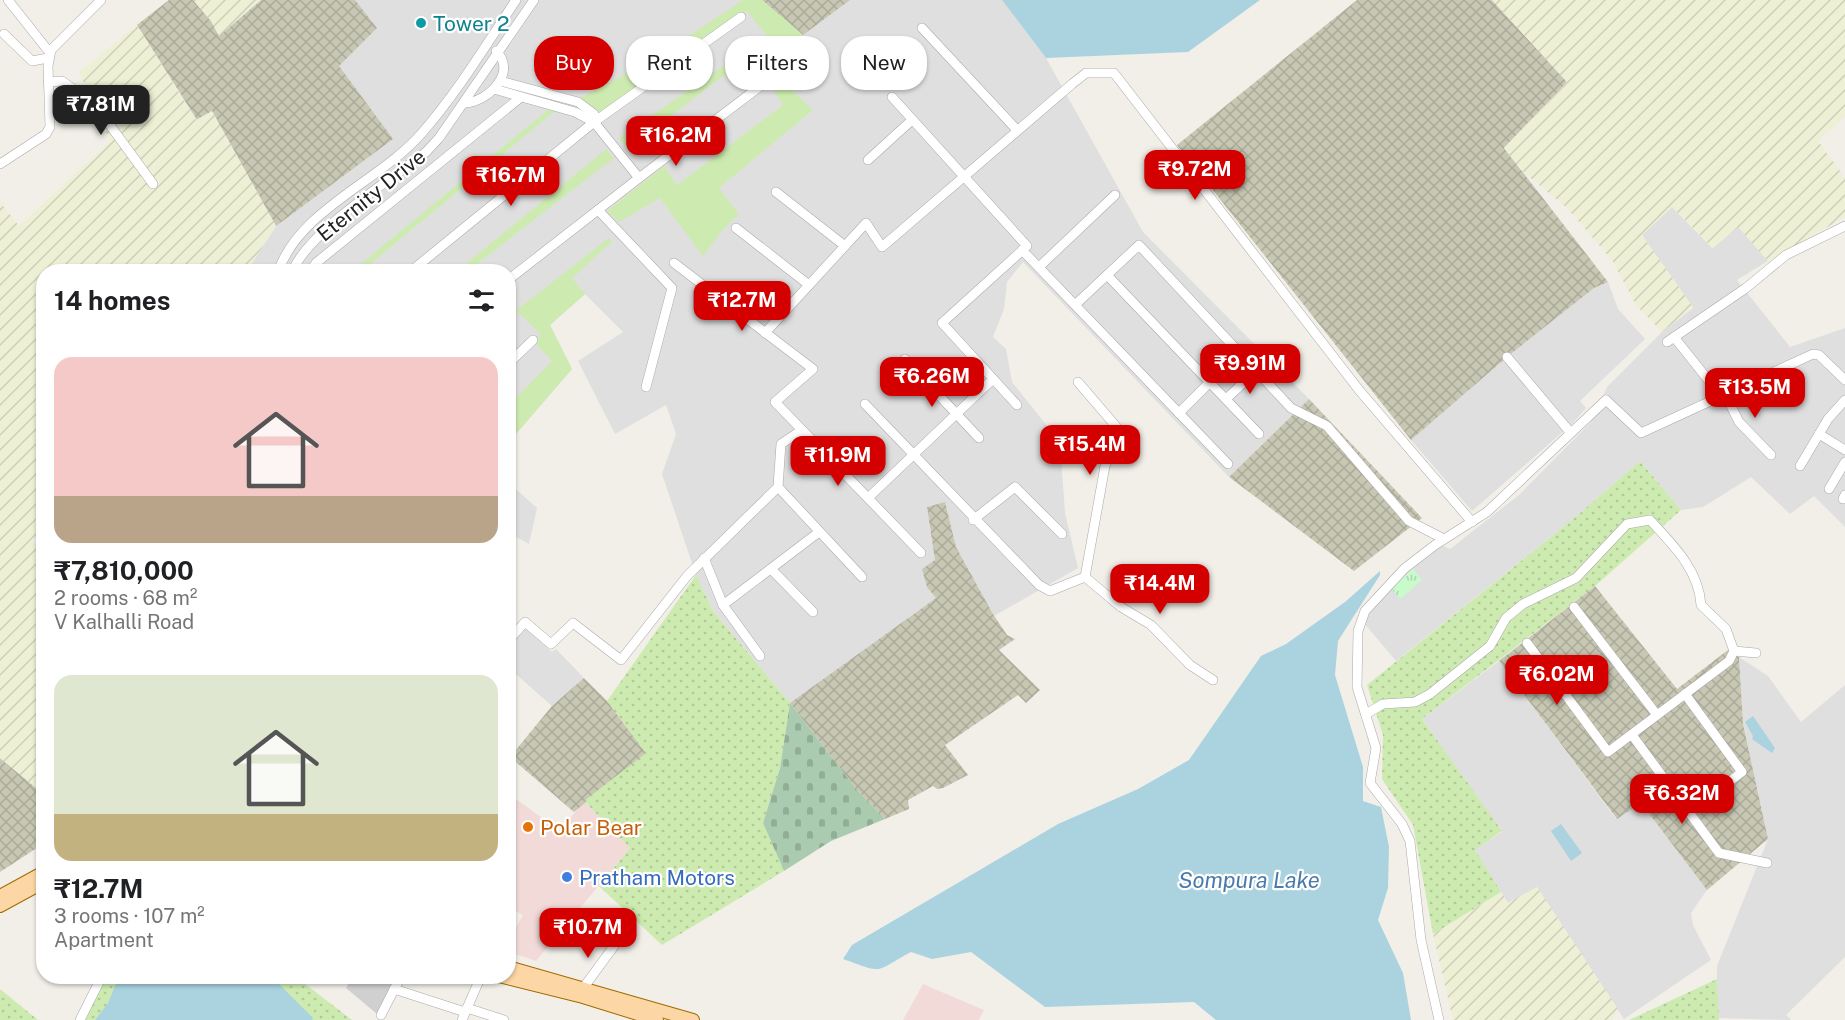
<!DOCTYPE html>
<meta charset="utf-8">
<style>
body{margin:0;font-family:"Public Sans",sans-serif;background:#f2f2f2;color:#202124;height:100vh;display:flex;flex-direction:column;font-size:22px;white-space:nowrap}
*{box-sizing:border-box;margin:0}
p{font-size:20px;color:#757577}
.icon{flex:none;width:33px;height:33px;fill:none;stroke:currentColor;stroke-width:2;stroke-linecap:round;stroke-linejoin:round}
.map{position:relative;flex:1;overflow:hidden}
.side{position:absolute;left:36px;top:264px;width:480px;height:720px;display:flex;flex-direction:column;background:#fff;border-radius:24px;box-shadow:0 2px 4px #0004}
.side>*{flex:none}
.top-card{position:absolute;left:534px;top:36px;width:570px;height:54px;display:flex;gap:12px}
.price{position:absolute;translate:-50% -51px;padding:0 14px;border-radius:12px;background:#d40000;color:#fff;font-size:20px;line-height:39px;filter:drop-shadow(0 2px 3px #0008)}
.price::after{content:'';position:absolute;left:50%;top:36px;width:18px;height:14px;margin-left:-9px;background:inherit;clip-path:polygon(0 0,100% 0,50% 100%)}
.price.on{background:#222;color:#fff}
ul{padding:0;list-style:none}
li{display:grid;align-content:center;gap:12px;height:318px;padding:0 18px}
li span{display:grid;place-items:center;height:186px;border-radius:18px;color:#555}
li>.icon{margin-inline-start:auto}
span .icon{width:108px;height:108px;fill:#fffc;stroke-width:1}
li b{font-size:26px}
h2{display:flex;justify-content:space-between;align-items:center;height:72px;padding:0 18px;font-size:26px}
.tag{padding:0 21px;border-radius:24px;background:#fff;box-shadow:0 2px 4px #0004;font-size:21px;line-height:54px}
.tag.on{background:#d40000;color:#fff}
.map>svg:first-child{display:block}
.residential{fill:#e0dfdf}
.commercial{fill:#f2dad9}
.religious{fill:#d0d0d0}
.construction{fill:url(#construction-cross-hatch)}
.farmland{fill:url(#farmland-furrows)}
.grass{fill:url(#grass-dots)}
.cemetery{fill:url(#cemetery-stones)}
.park{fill:url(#park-tufts)}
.garden{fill:#cdebb0}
.water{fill:#aad3df}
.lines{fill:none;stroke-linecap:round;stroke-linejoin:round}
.minor-casing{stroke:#a9a9a9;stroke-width:10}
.major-casing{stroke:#a06b00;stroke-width:14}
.minor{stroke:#fff;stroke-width:9}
.major{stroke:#fcd6a4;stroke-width:12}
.culture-dot{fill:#0f9aa8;stroke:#fff;stroke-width:2}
.food-dot{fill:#e8710a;stroke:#fff;stroke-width:2}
.shop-dot{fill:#3f7fe0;stroke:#fff;stroke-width:2}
.labels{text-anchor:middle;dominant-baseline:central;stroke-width:4.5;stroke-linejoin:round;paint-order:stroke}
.culture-label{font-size:21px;fill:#0d838f;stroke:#fff;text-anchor:start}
.street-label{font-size:21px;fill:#222;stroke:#fff}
.food-label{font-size:21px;fill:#c56008;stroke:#fff;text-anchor:start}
.shop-label{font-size:21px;fill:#366cbe;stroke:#fff;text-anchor:start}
.water-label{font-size:22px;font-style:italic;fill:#4a7aab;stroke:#fff}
</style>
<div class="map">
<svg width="1845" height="1020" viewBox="0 0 1845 1020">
<defs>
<pattern id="construction-cross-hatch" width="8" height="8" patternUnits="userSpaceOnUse" patternTransform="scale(1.5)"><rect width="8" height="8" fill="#c7c7b4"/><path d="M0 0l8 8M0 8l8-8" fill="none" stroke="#abab9a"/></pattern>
<pattern id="farmland-furrows" width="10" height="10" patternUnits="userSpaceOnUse" patternTransform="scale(1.5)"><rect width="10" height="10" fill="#eef0d5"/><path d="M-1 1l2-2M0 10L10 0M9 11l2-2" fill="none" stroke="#ccceb7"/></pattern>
<pattern id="grass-dots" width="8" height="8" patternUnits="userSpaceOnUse" patternTransform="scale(1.5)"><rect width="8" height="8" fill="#cdebb0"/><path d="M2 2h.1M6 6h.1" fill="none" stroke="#b0c997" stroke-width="1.8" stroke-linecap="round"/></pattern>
<pattern id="cemetery-stones" width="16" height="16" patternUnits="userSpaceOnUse" patternTransform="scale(1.5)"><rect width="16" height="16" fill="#aacbaf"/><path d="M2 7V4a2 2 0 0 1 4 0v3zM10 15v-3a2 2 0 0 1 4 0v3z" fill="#92ae96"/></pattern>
<pattern id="park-tufts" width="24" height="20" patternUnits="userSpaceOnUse" patternTransform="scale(1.5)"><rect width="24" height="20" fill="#c8facc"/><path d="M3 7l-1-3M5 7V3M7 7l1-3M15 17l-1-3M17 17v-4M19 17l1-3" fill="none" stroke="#acd6af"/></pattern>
</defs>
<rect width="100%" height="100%" fill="#f2efe9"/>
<g class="residential">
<path d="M169,0H193L211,21L261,0H1002L1046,58L1143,232L1309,399L1229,477L1023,262L1007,282L1004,309L993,337L1006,349L1012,382L1060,442L1065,513L1078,568L994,616L956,547L945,503L927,507L935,560L936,598L790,703L713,611L696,575L662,474L676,434L666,405L615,434L578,361L623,332L585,294L550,325L572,369L509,442L508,272L247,271L276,226L137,25Z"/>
<path d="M1672,207L1712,248L1738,226L1768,261L1737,280L1790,347L1845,328V527L1814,496L1790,514L1751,477L1703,507L1681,510L1640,461L1578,515L1396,661L1364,623L1385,590L1439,544L1450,549L1519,495L1591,422L1607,387L1662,332L1693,308L1642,235Z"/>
<path d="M1608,282L1618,309L1645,339L1580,401L1586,408L1573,423L1472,511L1411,440L1501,362L1594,288Z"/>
<path d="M508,482L537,508L529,544L509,533Z"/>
<path d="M524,627L552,652L556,649L584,678L552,706L509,668V646Z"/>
<path d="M1739,657L1768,676L1801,722L1845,685V957L1786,1015L1791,1020L1717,1018V966L1768,839L1743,724Z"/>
<path d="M1499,661L1616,819L1641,803L1707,890L1691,913L1693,925L1711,960L1624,1019L1537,888L1508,903L1474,850L1502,832L1422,719Z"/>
</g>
<g class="commercial">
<path d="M509,794L560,831L584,801L630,848L536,961L509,952V940L523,915L509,907Z"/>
<path d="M923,984L984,1010L979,1020H903Z"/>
</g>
<path class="religious" d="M353,977H397L377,1014L346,988Z"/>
<g class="construction">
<path d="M169,0H193L211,21L219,36L261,0H355L377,28L339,66L393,139L276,226L212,111L197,120L137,25Z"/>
<path d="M762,0H850L803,35Z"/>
<path d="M1357,0H1492L1567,82L1504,148L1608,282L1594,288L1507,357L1411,440L1177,145Z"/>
<path d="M1309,399L1422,518L1354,571L1229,477Z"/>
<path d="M945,502L956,547L993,614L1007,635L1015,639L999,650L1040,690L1026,703L1018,695L945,745L968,775L943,788L937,789L933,786L908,800L909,809L885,819L857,790L790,703L936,598L927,587L922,569L935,560L927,507Z"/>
<path d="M1595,586L1677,689L1728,650L1739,657L1743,724L1768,839L1707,890L1641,803L1617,819L1499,661Z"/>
<path d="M584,678L607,701L646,753L574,812L510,757L552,706Z"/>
<path d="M0,758L44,794L43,844L0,872Z"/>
</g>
<g class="farmland">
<path d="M193,0H261L219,36L211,21Z"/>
<path d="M1492,0H1845V117L1818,141L1845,178V217L1768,261L1738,227L1713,248L1672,207L1642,235L1693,307L1662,332L1636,305L1612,260L1567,208L1521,170L1504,148L1567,82Z"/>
<path d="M137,25L196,120L212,111L276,226L247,271L44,272V528L31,540L43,549V794L0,758V202L19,226L110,141L79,72Z"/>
<path d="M1537,887L1618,1009L1612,1020H1453L1433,934L1501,892L1508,903Z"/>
</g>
<g class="grass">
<path d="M1640,461L1681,510L1595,586L1422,719L1502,831L1475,850L1501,892L1433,934L1413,825L1382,779L1383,735L1367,685L1578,515Z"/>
<path d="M696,575L713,611L790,703L780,768L763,823L784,871L662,945L599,886L630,848L584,801L646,753L607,701Z"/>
<path d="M104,976L296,977L352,1020H84Z"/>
<path d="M1717,979L1719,1020H1629Z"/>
<path d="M0,989L38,1020H0Z"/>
</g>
<path class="cemetery" d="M790,703L857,790L885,819L831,841L784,871L763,823L780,768Z"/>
<path class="park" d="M1413,569L1422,580L1400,599L1391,588Z"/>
<g class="garden">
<path d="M743,0H762L803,35L793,91L813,110L719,188L739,214L720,233L703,256L660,198L619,222L607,211L664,166L677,185L783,105L770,85L779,78L781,53L770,40L628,149L619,138L767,36L747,11L599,112L580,98L652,60Z"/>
<path d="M549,109L556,110L362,271L351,272Z"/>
<path d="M606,149L614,158L468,271H457Z"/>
<path d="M609,238L612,242L572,278L585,294L550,325L572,369L509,442V405L552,361L534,342L541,335L518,312L509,321V316Z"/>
</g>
<g class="water">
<path d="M1002,0H1260L1188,52L1046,58Z"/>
<path d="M1380,571V575L1338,641L1335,675L1363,767V801L1381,807L1389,847L1388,888L1378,920L1403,973L1411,1020H1216L1194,1002L1045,1007L971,952L932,959L911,952C872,973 886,974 843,959L852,945L1058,824L1138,789L1189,760L1261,656L1286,644L1345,602Z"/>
<path d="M1753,716L1775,748L1772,753L1752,739L1753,736L1745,722Z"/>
<path d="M1561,824L1582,853L1571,861L1551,831Z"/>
<path d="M119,976L272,977L313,1018L312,1020H95L108,1003Z"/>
</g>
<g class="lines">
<defs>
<g id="minor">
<path d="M8,0L50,53"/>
<path d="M922,28L1017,130"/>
<path d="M4,34L32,61L48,58"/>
<path d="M500,81L578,102L594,114V122"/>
<path d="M48,82L62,81L96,106L153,184"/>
<path d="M494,89L575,112L594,122L639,178L771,78"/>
<path d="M892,97L1027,246L942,323L1017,405"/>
<path d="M465,103C488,102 518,72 496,51"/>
<path d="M868,160L912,120"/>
<path d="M0,164L46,134L50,127L48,66L51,50L101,0"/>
<path d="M776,192L845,246"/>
<path d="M598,210L672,288L646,387"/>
<path d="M736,228L809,285"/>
<path d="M1022,250L1228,464"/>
<path d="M674,263L813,369L775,402L921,553"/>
<path d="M1039,267L1115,195"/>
<path d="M278,272C299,210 380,181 421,134C457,93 486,45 516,0"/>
<path d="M292,272C309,231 389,181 426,152L439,138L534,0"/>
<path d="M310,272L316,263L521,97"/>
<path d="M410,272L594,122L741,17"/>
<path d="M1107,275L1259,434"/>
<path d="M508,280L639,178"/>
<path d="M1075,305L1139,245L1291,408L1327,426L1409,521L1444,539"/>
<path d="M765,333L866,223L882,247L1072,84L1086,73H1114L1359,390L1472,522"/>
<path d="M1674,337L1721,396"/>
<path d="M1667,342L1746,288L1786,255L1845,226"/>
<path d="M1507,357L1570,432"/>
<path d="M905,359L979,438"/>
<path d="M508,364L533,340"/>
<path d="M1078,382L1120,431L1105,466L1085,577"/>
<path d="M1725,394L1739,422L1771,455"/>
<path d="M1226,399L1256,371"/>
<path d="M865,404L1039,585L1050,591L1085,577"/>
<path d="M1179,413L1210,382"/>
<path d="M1819,434L1845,450"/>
<path d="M1800,466L1828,419L1845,400"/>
<path d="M778,487L862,577"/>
<path d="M1829,489L1845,462"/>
<path d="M868,498L993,379"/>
<path d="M1843,499L1845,495"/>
<path d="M973,520L1015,487L1062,534"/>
<path d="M704,558L723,605L760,656"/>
<path d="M771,569L813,612"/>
<path d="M1085,577L1121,607L1151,625L1190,665L1213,680"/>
<path d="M723,605L819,532"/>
<path d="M1574,607L1657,715"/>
<path d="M508,641L525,622L551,644L573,623L621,660L687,576L778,487L781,444L802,430"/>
<path d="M1734,651L1756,653"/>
<path d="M1685,694L1742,772L1689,812"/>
<path d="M1366,714L1383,704L1415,702L1430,694L1490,646L1506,618L1523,604L1576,578L1627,524L1650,520C1673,545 1699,570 1701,605L1726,629L1734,651L1729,661L1608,752L1527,643"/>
<path d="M1632,735L1719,853L1767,863"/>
<path d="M584,987L614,946"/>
<path d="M394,989L465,1012"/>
<path d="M467,1008L504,1020"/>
<path d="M381,1015L401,976"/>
<path d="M80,1020L102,976"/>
<path d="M462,1020L481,976"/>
<path d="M1439,1020L1421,940L1410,841L1402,824L1370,783L1376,748L1357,687L1358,631L1365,611L1405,568L1435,545L1487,512L1606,400L1641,433L1813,354L1819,355L1845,380"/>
</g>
<g id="major">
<path d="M0,896L44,872"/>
<path d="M0,906L44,882"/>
<path d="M508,967L693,1020"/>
<path d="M499,976L583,997L657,1020"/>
</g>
</defs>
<use href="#minor" class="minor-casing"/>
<use href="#major" class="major-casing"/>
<use href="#minor" class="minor"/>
<use href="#major" class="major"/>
</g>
<circle class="culture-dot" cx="421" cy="23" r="6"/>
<circle class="food-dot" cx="528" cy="827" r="6"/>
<circle class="shop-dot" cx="567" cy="877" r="6"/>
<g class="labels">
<g class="culture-label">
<text x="433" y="23">Tower 2</text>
</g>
<g class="street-label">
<text transform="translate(371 195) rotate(-39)">Eternity Drive</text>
</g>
<g class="food-label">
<text x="540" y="827">Polar Bear</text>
</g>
<g class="shop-label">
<text x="579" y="877">Pratham Motors</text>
</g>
<g class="water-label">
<text x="1249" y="880">Sompura Lake</text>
</g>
</g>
</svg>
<b class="price on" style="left:101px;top:136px">₹7.81M</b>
<b class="price" style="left:676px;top:167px">₹16.2M</b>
<b class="price" style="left:1195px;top:201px">₹9.72M</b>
<b class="price" style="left:511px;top:207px">₹16.7M</b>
<b class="price" style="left:742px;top:332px">₹12.7M</b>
<b class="price" style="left:1250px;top:395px">₹9.91M</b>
<b class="price" style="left:932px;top:408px">₹6.26M</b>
<b class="price" style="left:1755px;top:419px">₹13.5M</b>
<b class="price" style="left:1090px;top:476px">₹15.4M</b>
<b class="price" style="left:838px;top:487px">₹11.9M</b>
<b class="price" style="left:1160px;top:615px">₹14.4M</b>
<b class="price" style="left:1557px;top:706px">₹6.02M</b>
<b class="price" style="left:1682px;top:825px">₹6.32M</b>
<b class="price" style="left:588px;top:959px">₹10.7M</b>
<div class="top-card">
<a class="tag on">Buy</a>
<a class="tag">Rent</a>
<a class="tag">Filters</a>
<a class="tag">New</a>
</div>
<section class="side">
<h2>14 homes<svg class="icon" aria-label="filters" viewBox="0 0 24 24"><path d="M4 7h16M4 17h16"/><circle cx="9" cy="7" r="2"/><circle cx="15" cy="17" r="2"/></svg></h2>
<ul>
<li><span style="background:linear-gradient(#f6c9c9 75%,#b9a48a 0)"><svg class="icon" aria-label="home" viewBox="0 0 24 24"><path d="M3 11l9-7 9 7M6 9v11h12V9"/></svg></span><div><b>₹7,810,000</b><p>2 rooms · 68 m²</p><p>V Kalhalli Road</p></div></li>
<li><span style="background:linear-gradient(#dfe7d0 75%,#c2b280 0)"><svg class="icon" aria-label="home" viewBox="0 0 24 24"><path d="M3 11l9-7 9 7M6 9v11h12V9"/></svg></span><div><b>₹12.7M</b><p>3 rooms · 107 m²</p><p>Apartment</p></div></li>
</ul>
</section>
</div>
